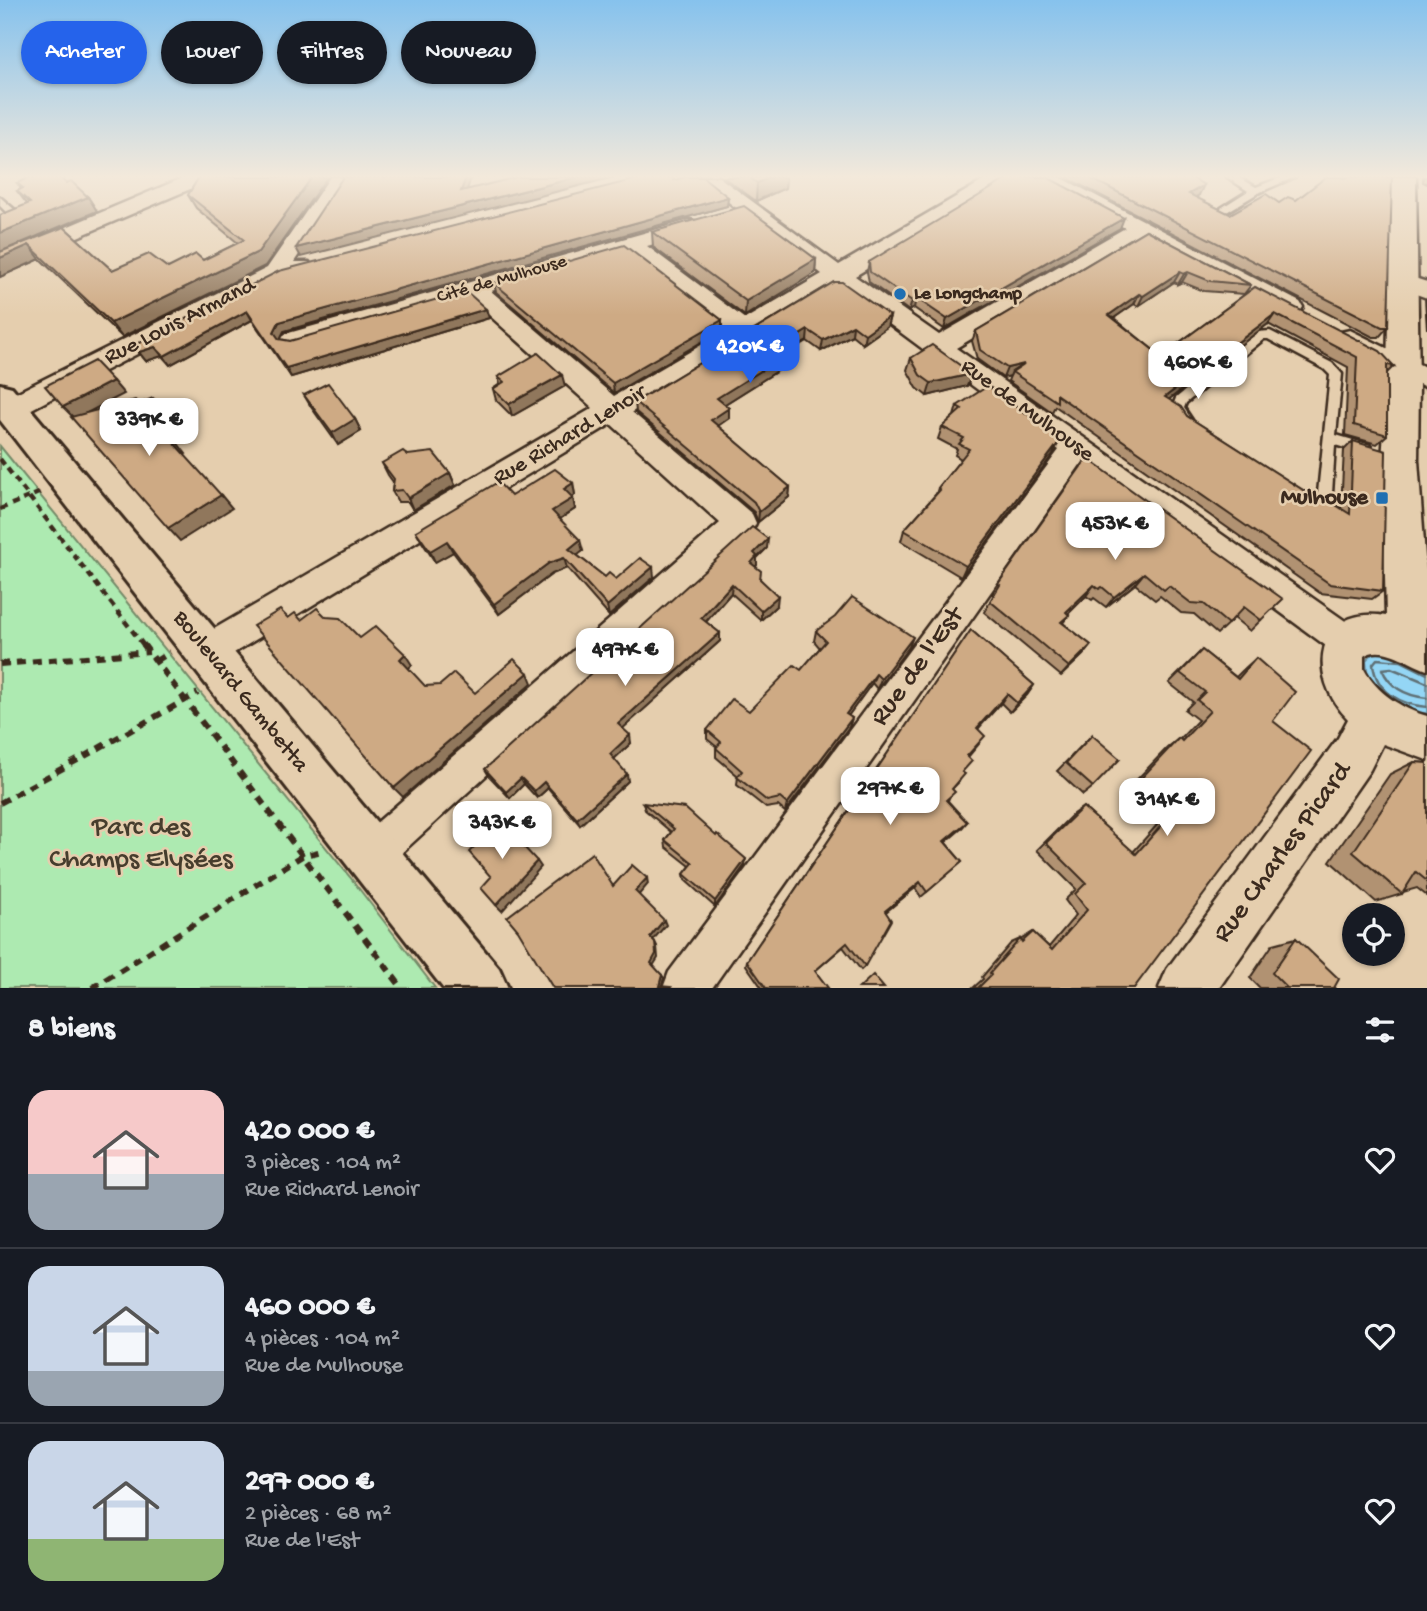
<!DOCTYPE html>
<html lang="fr">
<meta charset="utf-8">
<style>
body{margin:0;font-family:"Gochi Hand",sans-serif;background:#20242c;color:#f1f3f6;height:100vh;display:flex;flex-direction:column;font-size:26px;white-space:nowrap}
*{box-sizing:border-box;margin:0}
p{font-size:23px;color:#9ea1a6}
.icon{flex:none;width:38px;height:38px;fill:none;stroke:currentColor;stroke-width:2;stroke-linecap:round;stroke-linejoin:round}
.map{position:relative;height:988px;overflow:hidden}
.sheet{display:flex;flex-direction:column;background:#171b24;flex:1}
.sheet>*{flex:none}
.top-card{position:absolute;left:21px;top:21px;width:700px;height:63px;display:flex;gap:14px}
.tools{position:absolute;left:1342px;top:903px;display:grid;gap:14px}
.tools a{display:grid;place-items:center;width:63px;height:63px;border-radius:50%;background:#171b24;box-shadow:0 2px 5px #0004;font-size:35px}
.price{position:absolute;translate:-50% -60px;padding:0 16px;border-radius:14px;background:#fff;color:#222;font-size:23px;line-height:46px;filter:drop-shadow(0 2px 4px #0008)}
.price::after{content:'';position:absolute;left:50%;top:42px;width:21px;height:16px;margin-left:-10px;background:inherit;clip-path:polygon(0 0,100% 0,50% 100%)}
.price.active{background:#2563eb;color:#fff}
ul{padding:0;list-style:none}
li{display:flex;align-items:center;gap:21px;height:175px;padding:0 28px}
li+li{border-top:2px solid #363941}
li span{display:grid;place-items:center;flex:none;width:196px;height:140px;border-radius:21px;color:#555}
li>.icon{margin-inline-start:auto}
span .icon{width:84px;height:84px;fill:#fffc;stroke-width:1}
li b{font-size:30px}
h2{display:flex;justify-content:space-between;align-items:center;height:84px;padding:0 28px;font-size:30px}
.chip{padding:0 24px;border-radius:32px;background:#171b24;box-shadow:0 2px 5px #0004;font-size:24px;line-height:63px}
.chip.active{background:#2563eb;color:#fff}
.map>svg:first-child{display:block}
.green{fill:#adeab1;stroke:#748a68;stroke-width:2}
.water{fill:#94d6f5;stroke:#70919f;stroke-width:2}
.lines{fill:none;stroke-linecap:round;stroke-linejoin:round}
.shore{stroke:#5f6f74;stroke-width:2.5}
.service-casing{stroke:#3b2a1e;stroke-width:5}
.minor-casing{stroke:#3b2a1e;stroke-width:5}
.tertiary-casing{stroke:#3b2a1e;stroke-width:5}
.secondary-casing{stroke:#3b2a1e;stroke-width:6}
.path-far1{stroke:#3b2a1e;stroke-width:4.5;stroke-dasharray:7 5;stroke-linecap:butt}
.path{stroke:#3b2a1e;stroke-width:6;stroke-dasharray:9 7;stroke-linecap:butt}
.service{fill:#e5ceae;fill-rule:evenodd}
.minor{fill:#e5ceae;fill-rule:evenodd}
.tertiary{fill:#e5ceae;fill-rule:evenodd}
.secondary{fill:#e5ceae;fill-rule:evenodd}
.wall{fill:#b19272;stroke:#3b2a1e;stroke-width:2}
.shaded-wall{fill:#90775c;stroke:#3b2a1e;stroke-width:2}
.building{fill:#ceaa84;stroke:#3b2a1e;stroke-width:2}
.poi-dot{fill:#1f6fb2;stroke:#e5ceae;stroke-width:2.5}
.labels{text-anchor:middle;dominant-baseline:central;stroke-width:5;stroke-linejoin:round;paint-order:stroke}
.far-street-label{font-size:19px;fill:#3b2a1e;stroke:#e5ceae}
.far-poi-label{font-size:19px;font-weight:bold;fill:#3b2a1e;stroke:#e5ceae;text-anchor:start}
.street-label{font-size:23px;fill:#3b2a1e;stroke:#e5ceae}
.poi-label{font-size:23px;font-weight:bold;fill:#3b2a1e;stroke:#e5ceae;text-anchor:end}
.near-street-label{font-size:28px;fill:#3b2a1e;stroke:#e5ceae}
.near-park-label{font-size:28px;fill:#463d2d;stroke:#e5ceae}
</style>
<div class="map">
<svg width="1427" height="988" viewBox="0 0 1427 988">
<rect width="100%" height="100%" fill="#e5ceae"/>
<filter id="ink" filterUnits="userSpaceOnUse"><feTurbulence type="fractalNoise" baseFrequency=".0143" numOctaves="2"/><feDisplacementMap in="SourceGraphic" scale="14" xChannelSelector="R" yChannelSelector="G"/><feConvolveMatrix kernelMatrix="1 2 1 2 8 2 1 2 1" color-interpolation-filters="sRGB"/></filter>
<g filter="url(#ink)">
<path class="green" d="M0,446L350,877L435,988H0Z"/>
<path class="water" d="M1380,651H1391L1427,669V713C1401,716 1385,695 1368,679L1366,660L1372,654Z"/>
<g class="lines">
<g class="shore">
<path d="M1427,674L1401,661L1377,659L1373,664C1376,692 1401,705 1427,707"/>
<path d="M1427,683L1391,668L1382,669C1390,688 1407,696 1427,698"/>
</g>
<defs>
<g id="service">
<path d="M1227,177H1238L1256,187L1282,177H1295L1258,193L1225,213L1221,212V208L1248,191Z"/>
<path d="M0,197L22,216V220H14L0,206Z"/>
<path d="M1270,331L1332,363L1342,374L1336,435L1370,445L1372,449L1365,454L1335,445L1332,494L1327,503C1319,506 1309,505 1301,502L1299,498L1301,494L1318,493L1330,375L1324,369L1268,339H1264L1186,403L1184,408L1192,420L1191,423H1181L1172,408L1176,398L1257,332Z"/>
</g>
<g id="minor">
<path d="M185,177H212L209,181L0,270V255Z"/>
<path d="M330,177H350L294,262H309L312,267L309,272L283,278L20,415L10,418L0,415V401L267,268Z"/>
<path d="M696,177H719L839,265L990,177H1014L1011,181L855,276L939,335L1125,228L1038,181L1035,177H1060L1300,302L1303,307L1300,312L1291,315L1282,312L1142,237L956,348L1361,632L1366,643L1361,654L1349,658L1337,654L1080,465L712,988H663L669,972L1059,450L838,286L632,412L752,514L756,523L752,532L385,868L371,874L357,868L351,854L357,840L720,523L611,424L219,662L207,667L195,662L190,651L195,640L593,408L470,298L294,348L285,346L281,340L285,334L690,220L698,222L701,227L698,232L647,246L745,319L822,274ZM627,252L727,330L614,396L491,291Z"/>
<path d="M1402,274L1427,282V298L1394,286L1390,281L1394,276Z"/>
<path d="M1350,330L1427,368V388L1341,344L1337,338L1341,332Z"/>
</g>
<path id="tertiary" d="M1390,177H1416L1419,386L1418,460L1427,584V670C1409,664 1383,643 1364,656V669C1376,692 1402,709 1427,716V760L1383,744L1370,770L1219,988H1159L1167,969L1338,738L1348,719C1305,676 1316,604 1386,616L1382,460L1387,386Z"/>
<path id="secondary" d="M0,384L12,387L499,968L508,988H443L0,420Z"/>
</defs>
<use href="#service" class="service-casing"/>
<use href="#minor" class="minor-casing"/>
<use href="#tertiary" class="tertiary-casing"/>
<use href="#secondary" class="secondary-casing"/>
<g class="path-far1">
<path d="M0,459L144,646"/>
<path d="M0,509L41,492"/>
</g>
<g class="path">
<path d="M143,644L402,988"/>
<path d="M156,661L170,652"/>
<path d="M0,664L149,652"/>
<path d="M0,803L198,693"/>
<path d="M92,988L302,856L322,851"/>
</g>
<use href="#service" class="service"/>
<use href="#minor" class="minor"/>
<use href="#tertiary" class="tertiary"/>
<use href="#secondary" class="secondary"/>
</g>
<g class="wall">
<path d="M199,177L265,266L122,337L40,259L0,277V252L64,227L112,270L168,268L203,260L238,243L196,208L188,195Z"/>
<path d="M723,177H786L785,188L756,201Z"/>
<path d="M1065,177H1191L1199,195L1195,197L1388,327L1379,337H1373Z"/>
<path d="M1423,177H1427V184L1423,182Z"/>
<path d="M674,180L728,197L727,206L284,331L280,339L290,341L486,309L489,318L291,377L252,320L170,365L162,356L146,361L133,346Z"/>
<path d="M17,183H66L88,197L97,211L0,252L27,204L17,191L21,189Z"/>
<path d="M1120,228L944,329L914,308L909,311L869,282L867,272L869,262Z"/>
<path d="M1146,230L1251,285L1244,294L1204,291L1182,282L1178,284L1174,282L1138,306L1134,304L1114,318L1161,356L1255,287L1394,366L1387,373V435L1377,444L1345,435L1348,367L1268,324L1169,399L1187,416L1314,497L1341,508L1344,450L1353,441L1383,591L1372,599L1320,593L1055,406L1052,412L1008,381L1010,376L1003,378L977,359L972,341L976,331Z"/>
<path d="M652,232L816,259L815,273L745,316L653,247Z"/>
<path d="M834,282L890,316L887,327L863,344L852,335L821,351L807,341L782,356V368L725,404L729,418L718,426L790,487L789,497L758,522L754,512L636,412L635,402Z"/>
<path d="M494,283L722,330L614,393L496,292Z"/>
<path d="M1427,298V329L1425,300Z"/>
<path d="M911,358L972,374L967,386L927,396L917,388L907,370Z"/>
<path d="M498,377L565,386L512,416L496,400L493,389L500,384Z"/>
<path d="M304,395L355,419L361,431L338,445L311,407Z"/>
<path d="M957,406L1053,454L961,577L901,541L904,530L936,494L938,488L961,459L955,455L957,449L938,439L942,427L954,416Z"/>
<path d="M408,455L450,473L455,485L413,510L408,502H398L392,491L393,482L388,475L382,463Z"/>
<path d="M1085,461L1261,620L1250,631L1234,618L1217,634L1194,614L1181,613L1160,596L1155,600L1135,584L1106,607L1094,598L1092,600L1086,596L1068,614L1069,615L1063,623L1091,645L1083,655L1061,676L984,612L994,595L992,594L998,584Z"/>
<path d="M573,483L575,495L572,497L575,509L560,519L583,551L577,555L605,577L616,579L654,577L609,616L567,568L552,574L499,614L453,552L435,562L422,542L416,531L511,496Z"/>
<path d="M767,548L757,558V565L755,567L760,579L777,605L761,620L731,593L706,622L720,633V641L623,728L631,743L614,759L628,781L580,825L548,788L537,798L524,784L510,798L489,776L485,769Z"/>
<path d="M971,630L1034,685L1027,695L1010,712L1001,703L978,729L979,744L968,757L959,782L952,789L948,801L967,822L945,842L962,862L921,897L915,888L886,912L865,966L861,970L843,947L815,971L828,988H762L746,965L747,961Z"/>
<path d="M816,631L909,647L877,689L872,683L848,716L852,718L849,727L785,812L778,806L766,808L737,785L738,776L716,757V748L717,747L707,739V730L749,711L801,670L820,648L814,641Z"/>
<path d="M1202,650L1236,677L1244,669L1256,658L1273,721L1134,988H973L983,979L982,977L1011,943L1020,939V940L1033,932L1049,947L1076,915L1065,900L1076,889L1037,850L1073,814L1083,807L1133,852L1157,825L1123,794L1167,748L1179,738L1180,739L1198,720L1185,710L1193,702L1169,683Z"/>
<path d="M1092,735L1093,787L1083,795L1057,771Z"/>
<path d="M1414,762L1427,763V896L1417,888L1403,892L1402,894L1376,902L1330,861L1390,774Z"/>
<path d="M643,803L745,865L715,907L685,880L684,874L690,866L666,847L665,840L671,832L645,810Z"/>
<path d="M1296,938L1334,988H1260L1250,978L1273,944Z"/>
</g>
<g class="shaded-wall">
<path d="M312,177H327L265,266L122,337L111,323L258,252Z"/>
<path d="M466,177H471L464,200L461,191Z"/>
<path d="M578,177H614L301,257L296,248Z"/>
<path d="M771,177H786L785,188L756,201L757,183Z"/>
<path d="M1204,185L1199,195L1184,204L1189,194Z"/>
<path d="M88,197L97,211L0,252V233Z"/>
<path d="M728,197L727,206L284,331L279,341L274,332L279,322Z"/>
<path d="M1124,218L1120,228L944,329L947,319Z"/>
<path d="M29,245L40,259L0,277V258Z"/>
<path d="M816,259L815,273L745,316L746,301Z"/>
<path d="M1180,272L1174,282L1138,306L1143,296Z"/>
<path d="M1188,272L1182,282L1178,284L1184,274Z"/>
<path d="M1139,294L1134,304L1104,325L1109,315Z"/>
<path d="M916,298L914,308L909,311L912,301Z"/>
<path d="M486,309L489,318L291,377L286,368Z"/>
<path d="M247,311L252,320L170,365L164,356Z"/>
<path d="M1275,314L1268,324L1159,407L1165,397Z"/>
<path d="M890,316L887,327L863,344L865,334Z"/>
<path d="M722,320V330L614,393L613,383Z"/>
<path d="M853,325L852,335L821,351L823,340Z"/>
<path d="M808,330L807,341L773,362L774,351Z"/>
<path d="M155,347L162,356L146,361L139,352Z"/>
<path d="M783,357L782,368L717,409V398Z"/>
<path d="M1024,364L1012,372L1010,376L1003,378L1007,368Z"/>
<path d="M972,374L967,386L927,396L931,383Z"/>
<path d="M562,375L565,386L512,416L509,404Z"/>
<path d="M113,381L124,394L75,419L63,407Z"/>
<path d="M729,408V418L711,430V420Z"/>
<path d="M169,413L180,426L169,438L158,424Z"/>
<path d="M355,419L361,431L338,445L332,433Z"/>
<path d="M176,441L186,454L184,455L173,442Z"/>
<path d="M1059,442L1053,454L961,577L966,566Z"/>
<path d="M450,473L455,485L413,510L408,498Z"/>
<path d="M573,483L575,495L567,500L564,489Z"/>
<path d="M790,487L789,497L758,522L759,512Z"/>
<path d="M221,495L232,508L180,541L168,528Z"/>
<path d="M573,498L575,509L555,522L552,511Z"/>
<path d="M768,539L767,548L757,558V565L750,572L751,563L754,553Z"/>
<path d="M580,540L583,551L572,560L569,549Z"/>
<path d="M447,541L453,552L435,562L430,551Z"/>
<path d="M564,558L567,568L552,574L499,614L494,604L549,563Z"/>
<path d="M653,567L654,577L609,616L607,606Z"/>
<path d="M1144,573L1135,584L1106,607L1114,597Z"/>
<path d="M732,584L731,593L701,627V618Z"/>
<path d="M1094,585L1086,596L1059,623L1066,612Z"/>
<path d="M778,596L777,605L761,620V611Z"/>
<path d="M720,633V641L620,731L618,724Z"/>
<path d="M913,637L909,647L877,689L881,679Z"/>
<path d="M1091,645L1083,655L1061,676L1069,667Z"/>
<path d="M405,654L412,665L407,670L400,659Z"/>
<path d="M528,673L532,683L403,797L394,788Z"/>
<path d="M876,674L872,683L843,723L846,714Z"/>
<path d="M1034,685L1027,695L1010,712L1017,703Z"/>
<path d="M1007,694L1001,703L971,736L977,728Z"/>
<path d="M852,718L849,727L785,812L787,804Z"/>
<path d="M630,735L631,743L612,761L610,754Z"/>
<path d="M627,774L628,781L580,825L577,819Z"/>
<path d="M521,778L524,784L510,798L506,792Z"/>
<path d="M544,782L548,788L537,798L534,791Z"/>
<path d="M967,822L961,829L939,848L944,841Z"/>
<path d="M746,859L745,865L715,907V901Z"/>
<path d="M537,861L541,867L502,911L496,905Z"/>
<path d="M647,878L648,884L637,897L635,891Z"/>
<path d="M920,882L915,888L880,916L885,911Z"/>
<path d="M664,920L666,925L652,941L650,937Z"/>
<path d="M655,942L657,946L658,958L653,966L651,963Z"/>
<path d="M662,975L664,978L661,988L659,986Z"/>
</g>
<g class="building">
<path d="M30,177H59L66,183L71,181L88,197L0,233V215L30,203L17,191L23,188L17,183Z"/>
<path d="M199,177H312L258,252L111,323L29,245L0,258V252L64,227L112,270L149,254L168,268L196,254L203,260L244,240L188,195Z"/>
<path d="M343,177H466L461,191L517,177H578L296,248Z"/>
<path d="M644,177H672L674,180L685,177H703L728,197L279,322L274,332L279,339L290,341L466,291L486,309L286,368L247,311L164,356L155,347L139,352L133,346L279,271Z"/>
<path d="M749,177H771L757,183Z"/>
<path d="M1010,177H1047L1124,218L947,319L916,298L912,301L870,272L869,262Z"/>
<path d="M1088,177H1191L1204,185L1189,194L1230,214L1266,194L1279,203L1288,197L1296,200L1326,177H1341L1344,178L1346,177H1392L1388,327H1382Z"/>
<path d="M744,206L816,259L746,301L652,232Z"/>
<path d="M1146,230L1251,285L1210,281L1188,272L1184,274L1180,272L1143,296L1139,294L1109,315L1161,356L1255,287L1380,351L1394,366L1387,365V435L1354,425L1357,357L1275,314L1165,397L1181,407L1187,416L1314,497H1323L1350,514L1353,441L1386,451L1383,591L1330,584L1057,395V402L1012,372L1024,364L1007,368L980,350L976,331Z"/>
<path d="M624,245L722,320L613,383L494,283Z"/>
<path d="M834,282H842L890,316L865,334L853,325L823,340L808,330L774,351L783,357L717,398L729,408L711,420L790,487L759,512L754,502L635,402Z"/>
<path d="M932,345L972,374L931,383L920,375L911,358Z"/>
<path d="M538,353L562,375L509,404L493,389L504,382L498,377Z"/>
<path d="M94,361L113,381L63,407L45,386Z"/>
<path d="M328,383L355,419L332,433L304,395Z"/>
<path d="M988,386L1058,436L1059,442L966,566L904,530L940,490L938,488L969,449L959,444L964,438L942,427L962,409L957,406Z"/>
<path d="M153,398L169,413L158,424L176,441L173,442L221,495L168,528L71,417L135,400L139,404Z"/>
<path d="M403,451L408,455L433,452L450,473L408,498L402,490L392,491L394,479L382,463Z"/>
<path d="M1085,461H1091L1283,599L1261,620L1244,607L1228,624L1204,604L1191,603L1169,586L1164,590L1144,573L1114,597L1102,587L1099,589L1094,585L1066,612L1069,615L1061,622L1091,645L1069,667L990,601L1000,585L998,584Z"/>
<path d="M555,469L573,483L564,489L573,498L552,511L580,540L569,549L605,577L609,573L616,579L640,558L653,567L607,606L564,558L549,563L494,604L447,541L430,551L416,531L498,482L511,496Z"/>
<path d="M752,527L768,539L754,553L757,556L751,563L761,571L760,579L778,596L761,611L732,584L701,618L720,633L618,724L630,735L610,754L627,774L577,819L544,782L534,791L521,778L506,792L485,769Z"/>
<path d="M852,597L913,637L881,679L876,674L846,714L852,718L787,804L780,798L767,801L737,777L742,771L716,748L721,742L707,730L732,699L749,711L794,665L801,670L826,641L816,631L835,617Z"/>
<path d="M317,608L326,617L340,618L360,638L376,626L405,654L400,659L425,686L440,685L454,673L475,693L514,659L528,673L394,788L253,626L280,610L288,618L295,613L301,620Z"/>
<path d="M971,630L1034,685L1017,703L1007,694L977,728L985,736L967,756L972,761L962,772L965,774L952,789L955,792L946,800L967,822L944,841L962,862L927,892L920,882L885,911L891,920L865,966L847,943L815,971L828,988H766L747,961Z"/>
<path d="M1202,650L1238,679L1256,658L1295,692L1273,721L1311,751L1134,988H978L991,975L990,973L1020,939L1022,942L1033,932L1052,950L1087,910L1075,894L1086,883L1046,843L1083,807L1136,854L1169,817L1134,786L1179,738L1182,741L1210,711L1197,700L1205,692L1180,673Z"/>
<path d="M1092,735L1120,759L1093,787L1066,763Z"/>
<path d="M1414,762L1427,763V881L1416,872L1402,894L1353,852Z"/>
<path d="M643,803L685,808L716,836L717,834L746,859L715,901L684,874L693,863L665,840L674,829Z"/>
<path d="M500,821L537,861L496,905L481,888L491,877L469,852Z"/>
<path d="M592,853L613,886L632,865L647,878L635,891L664,920L650,937L655,942L656,954L651,963L662,975L659,986L671,987L670,988H553L518,930L507,917Z"/>
<path d="M1296,938L1339,979L1334,988H1287L1272,973Z"/>
<path d="M873,975L884,988H859Z"/>
</g>
</g>
<linearGradient id="sky" x2="0" y2="1"><stop stop-color="#86c2ed"/><stop offset="0.56" stop-color="#f3e9db"/><stop offset="1" stop-color="#f3e9db" stop-opacity="0"/></linearGradient>
<rect width="1427" height="315" fill="url(#sky)"/>
<g class="poi-dot">
<circle cx="900" cy="294" r="7"/>
<rect x="1375" y="491" width="14" height="14" rx="3.5"/>
</g>
<g class="labels">
<g class="far-street-label">
<text transform="translate(502 280) rotate(-16)">Cité de Mulhouse</text>
</g>
<g class="far-poi-label">
<text x="914" y="294">Le Longchamp</text>
</g>
<g class="street-label">
<text transform="translate(180 322) rotate(-27)">Rue Louis Armand</text>
<text transform="translate(1027 411) rotate(36)">Rue de Mulhouse</text>
<text transform="translate(570 436) rotate(-31)">Rue Richard Lenoir</text>
<text transform="translate(240 692) rotate(51)">Boulevard Gambetta</text>
</g>
<g class="poi-label">
<text x="1368" y="498">Mulhouse</text>
</g>
<g class="near-street-label">
<text transform="translate(918 667) rotate(-54)">Rue de l'Est</text>
<text transform="translate(1283 853) rotate(-54)">Rue Charles Picard</text>
</g>
<g class="near-park-label">
<text x="141" y="828">Parc des<tspan x="141" dy="32">Champs Elysées</tspan></text>
</g>
</g>
</svg>
<div class="tools">
<a><svg class="icon" aria-label="locate" viewBox="0 0 24 24"><circle cx="12" cy="12" r="6"/><path d="M12 2v4M12 18v4M2 12h4M18 12h4"/></svg></a>
</div>
<b class="price active" style="left:750px;top:385px">420K €</b>
<b class="price" style="left:1198px;top:401px">460K €</b>
<b class="price" style="left:149px;top:458px">339K €</b>
<b class="price" style="left:1115px;top:562px">453K €</b>
<b class="price" style="left:625px;top:688px">497K €</b>
<b class="price" style="left:890px;top:827px">297K €</b>
<b class="price" style="left:1167px;top:838px">314K €</b>
<b class="price" style="left:502px;top:861px">343K €</b>
<div class="top-card">
<a class="chip active">Acheter</a>
<a class="chip">Louer</a>
<a class="chip">Filtres</a>
<a class="chip">Nouveau</a>
</div>
</div>
<section class="sheet">
<h2>8 biens<svg class="icon" aria-label="filters" viewBox="0 0 24 24"><path d="M4 7h16M4 17h16"/><circle cx="9" cy="7" r="2"/><circle cx="15" cy="17" r="2"/></svg></h2>
<ul>
<li><span style="background:linear-gradient(#f6c9c9 60%,#9aa5b1 0)"><svg class="icon" aria-label="home" viewBox="0 0 24 24"><path d="M3 11l9-7 9 7M6 9v11h12V9"/></svg></span><div><b>420 000 €</b><p>3 pièces · 104 m²</p><p>Rue Richard Lenoir</p></div><svg class="icon" aria-label="heart" viewBox="0 0 24 24"><path d="M12 20l-8-8c-3-5 5-10 8-4 3-6 11-1 8 4z"/></svg></li>
<li><span style="background:linear-gradient(#c9d6e8 75%,#9aa5b1 0)"><svg class="icon" aria-label="home" viewBox="0 0 24 24"><path d="M3 11l9-7 9 7M6 9v11h12V9"/></svg></span><div><b>460 000 €</b><p>4 pièces · 104 m²</p><p>Rue de Mulhouse</p></div><svg class="icon" aria-label="heart" viewBox="0 0 24 24"><path d="M12 20l-8-8c-3-5 5-10 8-4 3-6 11-1 8 4z"/></svg></li>
<li><span style="background:linear-gradient(#c9d6e8 70%,#8fb573 0)"><svg class="icon" aria-label="home" viewBox="0 0 24 24"><path d="M3 11l9-7 9 7M6 9v11h12V9"/></svg></span><div><b>297 000 €</b><p>2 pièces · 68 m²</p><p>Rue de l'Est</p></div><svg class="icon" aria-label="heart" viewBox="0 0 24 24"><path d="M12 20l-8-8c-3-5 5-10 8-4 3-6 11-1 8 4z"/></svg></li>
</ul>
</section>
